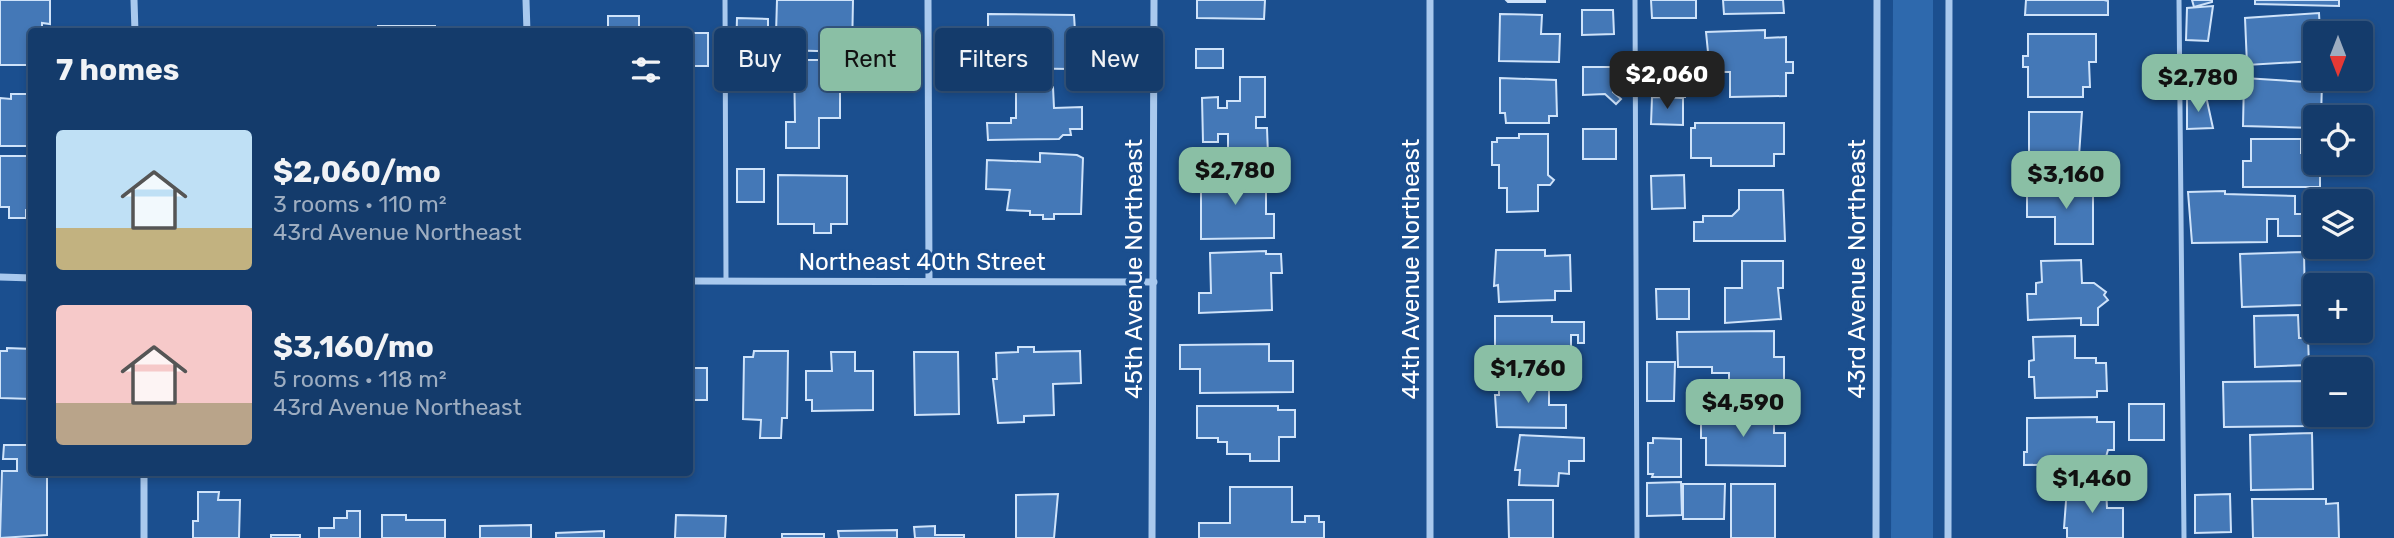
<!DOCTYPE html>
<meta charset="utf-8">
<style>
body{margin:0;font-family:Rubik,sans-serif;background:#1d4271;color:#f1f3f6;height:100vh;display:flex;flex-direction:column;font-size:26px;white-space:nowrap}
*{box-sizing:border-box;margin:0}
p{font-size:23px;color:#9dadc1}
.icon{flex:none;width:38px;height:38px;fill:none;stroke:currentColor;stroke-width:2;stroke-linecap:round;stroke-linejoin:round}
.map{position:relative;flex:1;overflow:hidden}
.drawer{position:absolute;left:28px;top:28px;width:665px;height:448px;display:flex;flex-direction:column;background:#143b6b;border-radius:7px;box-shadow:0 4px 10px #0003,0 0 0 2px #33557e}
.drawer>*{flex:none}
.top-card{position:absolute;left:714px;top:28px;width:665px;height:63px;display:flex;gap:14px}
.needle{width:46px;rotate:180deg}
.fabs{position:absolute;left:2303px;top:21px;display:grid;gap:14px}
.fabs a{display:grid;place-items:center;width:70px;height:70px;border-radius:7px;background:#143b6b;box-shadow:0 4px 10px #0003,0 0 0 2px #33557e;font-size:35px}
.price{position:absolute;translate:-50% -60px;padding:0 16px;border-radius:14px;background:#8abfa5;color:#111;font-size:23px;line-height:46px;filter:drop-shadow(0 2px 4px #0008)}
.price::after{content:'';position:absolute;left:50%;top:42px;width:21px;height:16px;margin-left:-10px;background:inherit;clip-path:polygon(0 0,100% 0,50% 100%)}
.price.active{background:#222;color:#fff}
ul{padding:0;list-style:none}
li{display:flex;align-items:center;gap:21px;height:175px;padding:0 28px}
li span{display:grid;place-items:center;flex:none;width:196px;height:140px;border-radius:7px;color:#555}
li>.icon{margin-inline-start:auto}
span .icon{width:84px;height:84px;fill:#fffc;stroke-width:1}
li b{font-size:30px}
h2{display:flex;justify-content:space-between;align-items:center;height:84px;padding:0 28px;font-size:30px}
.chip{padding:0 24px;border-radius:7px;background:#143b6b;box-shadow:0 4px 10px #0003,0 0 0 2px #33557e;font-size:24px;line-height:63px}
.chip.active{background:#8abfa5;color:#111}
.map>svg:first-child{display:block}
.green{fill:#2e69ad}
.building{fill:#4478b7;stroke:#cfe3fa;stroke-width:2}
.lines{fill:none;stroke-linecap:round;stroke-linejoin:round}
.service{stroke:#a9c9ee;stroke-width:5}
.minor{stroke:#a9c9ee;stroke-width:7}
.labels{text-anchor:middle;dominant-baseline:central;stroke-width:7;stroke-linejoin:round;paint-order:stroke}
.street-label{font-size:24px;fill:#fff;stroke:#1b4f8f}
</style>
<div class="map">
<svg width="2394" height="538" viewBox="0 0 2394 538">
<rect width="100%" height="100%" fill="#1b4f8f"/>
<path class="green" d="M1893,0H1933V538H1891Z"/>
<g class="building">
<path d="M0,0H50V24L42,23V32H32V65H0Z"/>
<path d="M777,0H853L852,52L781,50L782,34H776Z"/>
<path d="M1197,0H1265L1264,19L1197,18Z"/>
<path d="M1506,0H1545V2H1508Z"/>
<path d="M1651,0H1696V18H1652Z"/>
<path d="M1723,0H1783L1784,13L1724,14Z"/>
<path d="M2026,0H2104L2108,1V15H2025Z"/>
<path d="M2192,0H2212V2L2194,7Z"/>
<path d="M2255,0H2339V6L2255,4Z"/>
<path d="M2213,6L2208,41L2186,40L2187,8Z"/>
<path d="M1582,10H1613L1614,34L1582,35Z"/>
<path d="M2319,13L2320,33H2315V61L2247,65L2245,18Z"/>
<path d="M988,14L1074,15L1077,64H1072V69L1001,68L1004,31H988Z"/>
<path d="M1500,14L1542,15L1541,34H1560L1559,62L1499,61Z"/>
<path d="M608,16H639V32H596L608,31Z"/>
<path d="M737,18L768,19V52H736Z"/>
<rect x="378" y="26" width="57" height="6"/>
<path d="M1765,30V38L1786,37V62H1793V73H1786V96L1730,97V72H1710L1706,32Z"/>
<rect x="690" y="33" width="18" height="33"/>
<path d="M2028,34H2096V62H2089L2090,87H2083V97H2028V67H2023V56H2028Z"/>
<rect x="1196" y="49" width="27" height="19"/>
<path d="M794,60H840V118H819V148H786V122H795Z"/>
<path d="M1654,65H1685V97H1653Z"/>
<path d="M1583,67H1613V92L1621,99L1616,104L1605,94L1583,95Z"/>
<path d="M1240,77H1265V117H1256V128H1267L1268,155H1228V134H1218V142H1203L1202,98L1218,97V108H1227V101H1240Z"/>
<path d="M1500,78L1556,80L1557,116H1549V123H1506L1505,113H1500Z"/>
<path d="M2244,78L2322,83L2321,117H2315V128L2243,126Z"/>
<path d="M1053,87L1054,108L1082,107V129H1070L1071,135H1063L1059,139L988,140L987,123H1011V118H1016V88Z"/>
<path d="M11,94H32V146H0V98L11,99Z"/>
<path d="M2206,96L2213,128L2187,129V99Z"/>
<path d="M1652,97L1683,98V125L1651,124Z"/>
<path d="M2029,112H2082L2079,156H2073V169L2043,172V169H2034V156H2029Z"/>
<path d="M1695,123H1784V154H1774V166H1711V158H1691V128H1695Z"/>
<rect x="1583" y="129" width="33" height="30"/>
<path d="M1519,134H1548V175L1554,180L1550,185H1538V211L1507,212V188H1499V165H1492V142H1497V138H1519Z"/>
<path d="M2251,139H2301V153H2309V161L2320,163V187H2243V161H2251Z"/>
<path d="M1040,153L1077,155L1083,158L1081,214H1054V219H1043V215H1030V211L1007,210L1010,190L986,189L987,160L1040,162Z"/>
<path d="M0,156H32V210H26V218H9V207H0Z"/>
<rect x="737" y="169" width="27" height="33"/>
<path d="M1227,172H1266V214H1274V238L1201,239V176H1227Z"/>
<path d="M778,175L847,176V224H831V233H814V224H778Z"/>
<path d="M1684,175L1685,208L1652,209L1651,176Z"/>
<path d="M2054,181H2093V244H2055V217H2027V192H2054Z"/>
<path d="M1739,190H1783L1785,241H1694V222H1703V216H1732L1739,209Z"/>
<path d="M2225,191V194L2295,196V214H2305V236H2278V219H2267V242L2192,243L2188,192Z"/>
<path d="M1496,250H1545V256L1570,255L1571,291H1555V300L1499,302L1498,285L1494,286Z"/>
<path d="M1266,251V254H1281L1282,273H1271L1272,310L1199,313V293H1211L1210,253Z"/>
<path d="M2304,252L2305,305L2242,307L2240,254Z"/>
<path d="M2081,260L2082,283H2094L2106,292L2104,295L2108,300L2098,308V325H2081V318L2028,320L2027,294H2036V283L2042,282L2041,261Z"/>
<path d="M1742,261H1783V288H1778L1781,319L1725,323V288H1742Z"/>
<path d="M1656,289H1689V319H1657Z"/>
<path d="M2298,315L2299,338H2308L2309,365L2255,367L2254,316Z"/>
<path d="M1495,316H1552V322H1584V343H1578V335H1571V363H1495Z"/>
<path d="M1774,331V357H1784V396L1729,393V373H1712V367H1678L1677,332Z"/>
<path d="M2075,336V358H2096V363H2106L2107,391H2097V397L2035,398L2034,377H2029V361L2034,360L2033,337Z"/>
<path d="M1269,344V361H1293V392L1200,393V369H1180V345Z"/>
<path d="M1018,347H1034V352L1080,351L1081,383L1053,384L1054,415L1024,416V422L998,423L993,379H997L996,353L1018,352Z"/>
<path d="M7,348L32,349V399L0,398V351H7Z"/>
<path d="M754,351H788L787,418H782L781,438H760L761,420L743,419L744,357H753Z"/>
<path d="M831,352H855V371H873V410L812,411V400H806V371H832Z"/>
<path d="M914,352H958L959,414L915,415Z"/>
<path d="M1647,362H1675L1674,401H1647Z"/>
<rect x="690" y="368" width="17" height="32"/>
<path d="M1499,378H1549V405H1566V428L1497,427L1495,395H1499Z"/>
<path d="M2310,381L2311,417H2315V426L2224,427L2223,382Z"/>
<rect x="2129" y="404" width="35" height="36"/>
<path d="M1197,406H1278V410H1295V437H1279V461H1250V454H1227V442H1218V438H1197Z"/>
<path d="M1711,411H1774V433H1785V466L1706,465V438H1701V418H1711Z"/>
<path d="M2097,417V422H2114V450H2108L2104,464L2024,465V452H2027V418Z"/>
<path d="M2312,433L2313,489L2251,490L2250,435Z"/>
<path d="M1520,435L1584,438V461H1569V474L1559,473L1558,486L1519,485L1520,470H1515Z"/>
<path d="M1653,438L1681,439V477H1652L1653,474H1648V443H1653Z"/>
<path d="M4,445H32V472H52V476H47V535L0,538L2,471H17V459H3Z"/>
<path d="M1681,482L1682,515L1647,516V483Z"/>
<path d="M1683,484H1725L1724,519H1683Z"/>
<rect x="1731" y="484" width="44" height="54"/>
<path d="M1230,487H1292V522H1305V516H1319V522H1324V538H1199V523H1230Z"/>
<path d="M2106,487L2107,508H2123V538H2067V528H2064L2067,488Z"/>
<path d="M198,492H219L218,500H240L239,538H193V521H198Z"/>
<path d="M1058,494L1054,538H1016V495Z"/>
<path d="M2230,494L2231,532L2195,533V495Z"/>
<path d="M2252,499H2326V504L2338,503L2339,538H2253Z"/>
<path d="M1508,500H1553V538H1509Z"/>
<path d="M347,511H360V538H319V528H334V518H347Z"/>
<path d="M382,515H406V520H445V538H382Z"/>
<path d="M676,515L726,516L725,538H675Z"/>
<path d="M531,525V538H480V526Z"/>
<path d="M935,526V535H964V538H915L914,527Z"/>
<path d="M897,530V538H839L838,531Z"/>
<path d="M604,531V538H556V533Z"/>
<rect x="782" y="534" width="42" height="4"/>
<rect x="271" y="535" width="29" height="3"/>
</g>
<g class="lines">
<g class="service">
<path d="M725,0L726,281"/>
<path d="M1635,0L1637,538"/>
<path d="M2179,0L2184,538"/>
</g>
<g class="minor">
<path d="M134,0L135,32"/>
<path d="M526,0L527,32"/>
<path d="M928,0L929,281"/>
<path d="M0,277L32,278"/>
<path d="M690,281L1154,282"/>
<path d="M144,472V538"/>
<path d="M1152,538L1154,0"/>
<path d="M1430,538V0"/>
<path d="M1876,538L1877,0"/>
<path d="M1948,538L1949,0"/>
</g>
</g>
<g class="labels">
<g class="street-label">
<text x="922" y="262">Northeast 40th Street</text>
<text transform="translate(1134 269) rotate(-90)">45th Avenue Northeast</text>
<text transform="translate(1411 269) rotate(-90)">44th Avenue Northeast</text>
<text transform="translate(1857 269) rotate(-90)">43rd Avenue Northeast</text>
</g>
</g>
</svg>
<div class="fabs">
<a><svg class="needle" viewBox="-14 -14 28 28"><path d="M0-13l5 13h-10z" fill="#e53935"/><path d="M0 13l5-13h-10z" fill="#9dadc1"/></svg></a>
<a><svg class="icon" aria-label="locate" viewBox="0 0 24 24"><circle cx="12" cy="12" r="6"/><path d="M12 2v4M12 18v4M2 12h4M18 12h4"/></svg></a>
<a><svg class="icon" aria-label="layers" viewBox="0 0 24 24"><path d="M12 4l9 5-9 5-9-5zM3 14l9 5 9-5"/></svg></a>
<a>+</a>
<a>−</a>
</div>
<b class="price active" style="left:1667px;top:111px">$2,060</b>
<b class="price" style="left:2198px;top:114px">$2,780</b>
<b class="price" style="left:1235px;top:207px">$2,780</b>
<b class="price" style="left:2066px;top:211px">$3,160</b>
<b class="price" style="left:1528px;top:405px">$1,760</b>
<b class="price" style="left:1743px;top:439px">$4,590</b>
<b class="price" style="left:2092px;top:515px">$1,460</b>
<div class="top-card">
<a class="chip">Buy</a>
<a class="chip active">Rent</a>
<a class="chip">Filters</a>
<a class="chip">New</a>
</div>
<section class="drawer">
<h2>7 homes<svg class="icon" aria-label="filters" viewBox="0 0 24 24"><path d="M4 7h16M4 17h16"/><circle cx="9" cy="7" r="2"/><circle cx="15" cy="17" r="2"/></svg></h2>
<ul>
<li><span style="background:linear-gradient(#bfe0f5 70%,#c2b280 0)"><svg class="icon" aria-label="home" viewBox="0 0 24 24"><path d="M3 11l9-7 9 7M6 9v11h12V9"/></svg></span><div><b>$2,060/mo</b><p>3 rooms · 110 m²</p><p>43rd Avenue Northeast</p></div></li>
<li><span style="background:linear-gradient(#f6c9c9 70%,#b9a48a 0)"><svg class="icon" aria-label="home" viewBox="0 0 24 24"><path d="M3 11l9-7 9 7M6 9v11h12V9"/></svg></span><div><b>$3,160/mo</b><p>5 rooms · 118 m²</p><p>43rd Avenue Northeast</p></div></li>
</ul>
</section>
</div>
